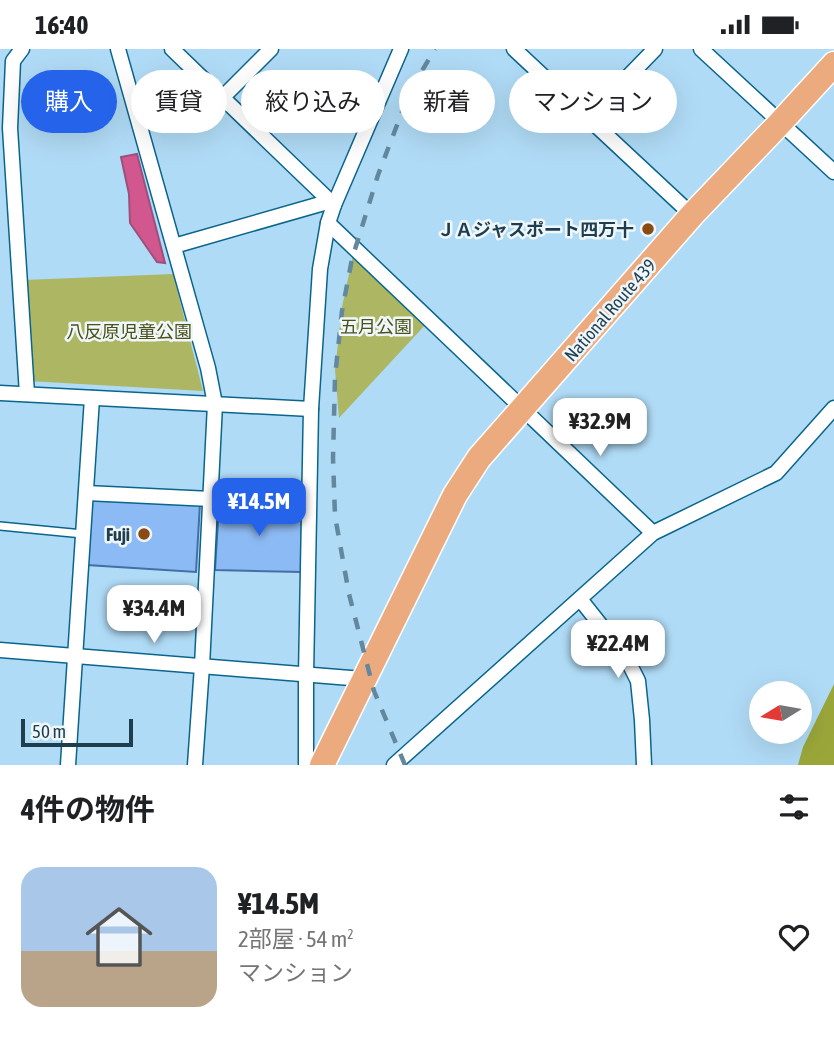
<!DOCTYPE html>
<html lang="ja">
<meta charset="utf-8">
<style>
body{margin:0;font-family:"Asap Condensed","Noto Sans JP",sans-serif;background:#f2f2f2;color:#202124;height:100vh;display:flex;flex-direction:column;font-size:26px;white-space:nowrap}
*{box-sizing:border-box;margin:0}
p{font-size:23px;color:#757577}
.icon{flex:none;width:38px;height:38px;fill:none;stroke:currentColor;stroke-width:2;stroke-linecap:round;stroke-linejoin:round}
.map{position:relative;height:716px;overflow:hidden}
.drawer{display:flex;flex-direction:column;background:#fff;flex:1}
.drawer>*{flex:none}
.guide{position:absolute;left:21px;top:21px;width:793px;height:63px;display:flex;gap:14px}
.needle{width:46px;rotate:259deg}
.controls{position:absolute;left:749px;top:632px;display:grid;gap:14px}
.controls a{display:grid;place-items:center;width:63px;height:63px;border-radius:50%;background:#fff;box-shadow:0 7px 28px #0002;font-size:35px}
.scale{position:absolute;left:21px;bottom:18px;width:112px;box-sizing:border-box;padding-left:7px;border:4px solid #1e3e50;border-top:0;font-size:19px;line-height:24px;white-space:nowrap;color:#1e3e50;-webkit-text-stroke:5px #eff7fb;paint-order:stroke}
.price{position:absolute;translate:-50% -60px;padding:0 16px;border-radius:14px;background:#fff;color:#222;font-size:23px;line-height:46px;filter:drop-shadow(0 2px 4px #0008)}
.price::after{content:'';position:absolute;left:50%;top:42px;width:21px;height:16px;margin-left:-10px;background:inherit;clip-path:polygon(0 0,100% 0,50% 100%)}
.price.selected{background:#2563eb;color:#fff}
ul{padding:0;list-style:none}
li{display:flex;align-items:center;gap:21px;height:175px;padding:0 21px}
li span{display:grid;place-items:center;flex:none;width:196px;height:140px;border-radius:21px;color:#555}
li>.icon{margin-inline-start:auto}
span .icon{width:84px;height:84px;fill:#fffc;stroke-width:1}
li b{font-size:30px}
h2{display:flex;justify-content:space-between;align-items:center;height:84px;padding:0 21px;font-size:30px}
.pill{padding:0 24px;border-radius:32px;background:#fff;box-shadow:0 7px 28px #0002;font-size:24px;line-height:63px}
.pill.selected{background:#2563eb;color:#fff}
.status{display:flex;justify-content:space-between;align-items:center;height:49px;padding:0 35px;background:#fff;direction:ltr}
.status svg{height:19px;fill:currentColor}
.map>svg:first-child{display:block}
.green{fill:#acb663}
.forest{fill:#9ba63a}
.water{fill:#d2578f;stroke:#9c507c;stroke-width:2}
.building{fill:#8cbaf4;stroke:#446fa5;stroke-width:2}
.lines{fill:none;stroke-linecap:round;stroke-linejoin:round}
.lane-casing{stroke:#0a658c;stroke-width:10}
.street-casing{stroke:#0a658c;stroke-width:17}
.highway-casing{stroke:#fff;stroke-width:27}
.lane{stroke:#fff;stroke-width:7}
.street{stroke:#fff;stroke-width:14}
.highway{stroke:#ecab7f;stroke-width:24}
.rail{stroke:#63889e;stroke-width:4.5;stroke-dasharray:12 12;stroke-linecap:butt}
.poi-dot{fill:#8a4a14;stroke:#eff7fb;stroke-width:2.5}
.labels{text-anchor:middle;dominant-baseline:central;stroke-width:5;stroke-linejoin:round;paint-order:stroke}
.poi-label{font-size:18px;font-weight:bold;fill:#1e3e50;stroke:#eff7fb;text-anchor:end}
.street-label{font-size:18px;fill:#1e3e50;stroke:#eff7fb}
.park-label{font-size:18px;fill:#4b5119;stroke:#eff7fb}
</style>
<div class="status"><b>16:40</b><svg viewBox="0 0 49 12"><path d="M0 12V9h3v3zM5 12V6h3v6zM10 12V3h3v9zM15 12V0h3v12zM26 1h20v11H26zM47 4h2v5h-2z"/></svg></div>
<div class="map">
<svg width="834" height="716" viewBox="0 0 834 716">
<rect width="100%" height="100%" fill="#b0dbf6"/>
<g class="green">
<path d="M353,206L426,275L339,369L335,321L342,258Z"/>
<path d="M173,225L203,342L28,332L24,231Z"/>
</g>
<path class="forest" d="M834,635V716H798L803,698Z"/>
<path class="water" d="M137,105L165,214L157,213L130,174L129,145L121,108Z"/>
<g class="building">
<path d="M91,448L200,454L196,523L87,516Z"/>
<path d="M219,456H302L301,523L215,521Z"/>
</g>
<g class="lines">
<defs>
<path id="lane" d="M0,477L83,485"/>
<g id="street">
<path d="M22,0L13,12L10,79L27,345"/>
<path d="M118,0L208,319L215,355L202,617L195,716"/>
<path d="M172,0L334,156"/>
<path d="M514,0L692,166"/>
<path d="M701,0L834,123"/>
<path d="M223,48L271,0"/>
<path d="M588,69L655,0"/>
<path d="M328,174L653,484"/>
<path d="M174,197L331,152"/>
<path d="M0,344L311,360"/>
<path d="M86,444L211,450"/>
<path d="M580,550L626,608L638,632L642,671L644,716"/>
<path d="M0,601L363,630"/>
<path d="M68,716L92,349"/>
<path d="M306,716V626L311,360L320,220L328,174L334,156L401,0"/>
<path d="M394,716L653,484L776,424L834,359"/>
</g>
<path id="highway" d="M322,716L455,446L479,409L692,166L780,74L834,15"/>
</defs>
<use href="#lane" class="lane-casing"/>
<use href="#street" class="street-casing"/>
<use href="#highway" class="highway-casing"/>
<use href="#lane" class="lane"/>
<use href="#street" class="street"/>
<use href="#highway" class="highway"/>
<path class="rail" d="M405,716L374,642L349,545L335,467L333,409L335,328L342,262L352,210L378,126L410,42L435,0"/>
</g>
<g class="poi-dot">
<circle cx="648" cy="180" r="7"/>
<circle cx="144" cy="485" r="7"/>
</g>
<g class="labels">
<g class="poi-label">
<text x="634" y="180">ＪＡジャスポート四万十</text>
<text x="130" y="485">Fuji</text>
</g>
<g class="street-label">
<text transform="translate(610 261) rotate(-49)">National Route 439</text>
</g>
<g class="park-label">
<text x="376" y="277">五月公園</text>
<text x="129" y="282">八反原児童公園</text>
</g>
</g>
</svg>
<div class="controls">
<a><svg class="needle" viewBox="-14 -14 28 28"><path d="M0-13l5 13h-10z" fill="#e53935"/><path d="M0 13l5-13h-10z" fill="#757577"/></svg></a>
</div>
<div class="scale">50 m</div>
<b class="price" style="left:600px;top:409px">¥32.9M</b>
<b class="price selected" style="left:259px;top:489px">¥14.5M</b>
<b class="price" style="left:154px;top:596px">¥34.4M</b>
<b class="price" style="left:618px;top:631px">¥22.4M</b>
<div class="guide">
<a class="pill selected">購入</a>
<a class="pill">賃貸</a>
<a class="pill">絞り込み</a>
<a class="pill">新着</a>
<a class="pill">マンション</a>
</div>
</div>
<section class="drawer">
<h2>4件の物件<svg class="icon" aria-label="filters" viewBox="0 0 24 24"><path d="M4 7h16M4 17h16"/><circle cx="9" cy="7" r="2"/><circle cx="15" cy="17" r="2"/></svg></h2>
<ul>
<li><span style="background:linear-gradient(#a9c7e8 60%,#b9a48a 0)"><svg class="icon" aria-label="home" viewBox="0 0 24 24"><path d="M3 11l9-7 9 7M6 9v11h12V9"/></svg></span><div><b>¥14.5M</b><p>2部屋 · 54 m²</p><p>マンション</p></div><svg class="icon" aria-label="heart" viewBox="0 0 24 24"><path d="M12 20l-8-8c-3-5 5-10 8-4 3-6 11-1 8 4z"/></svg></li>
</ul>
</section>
